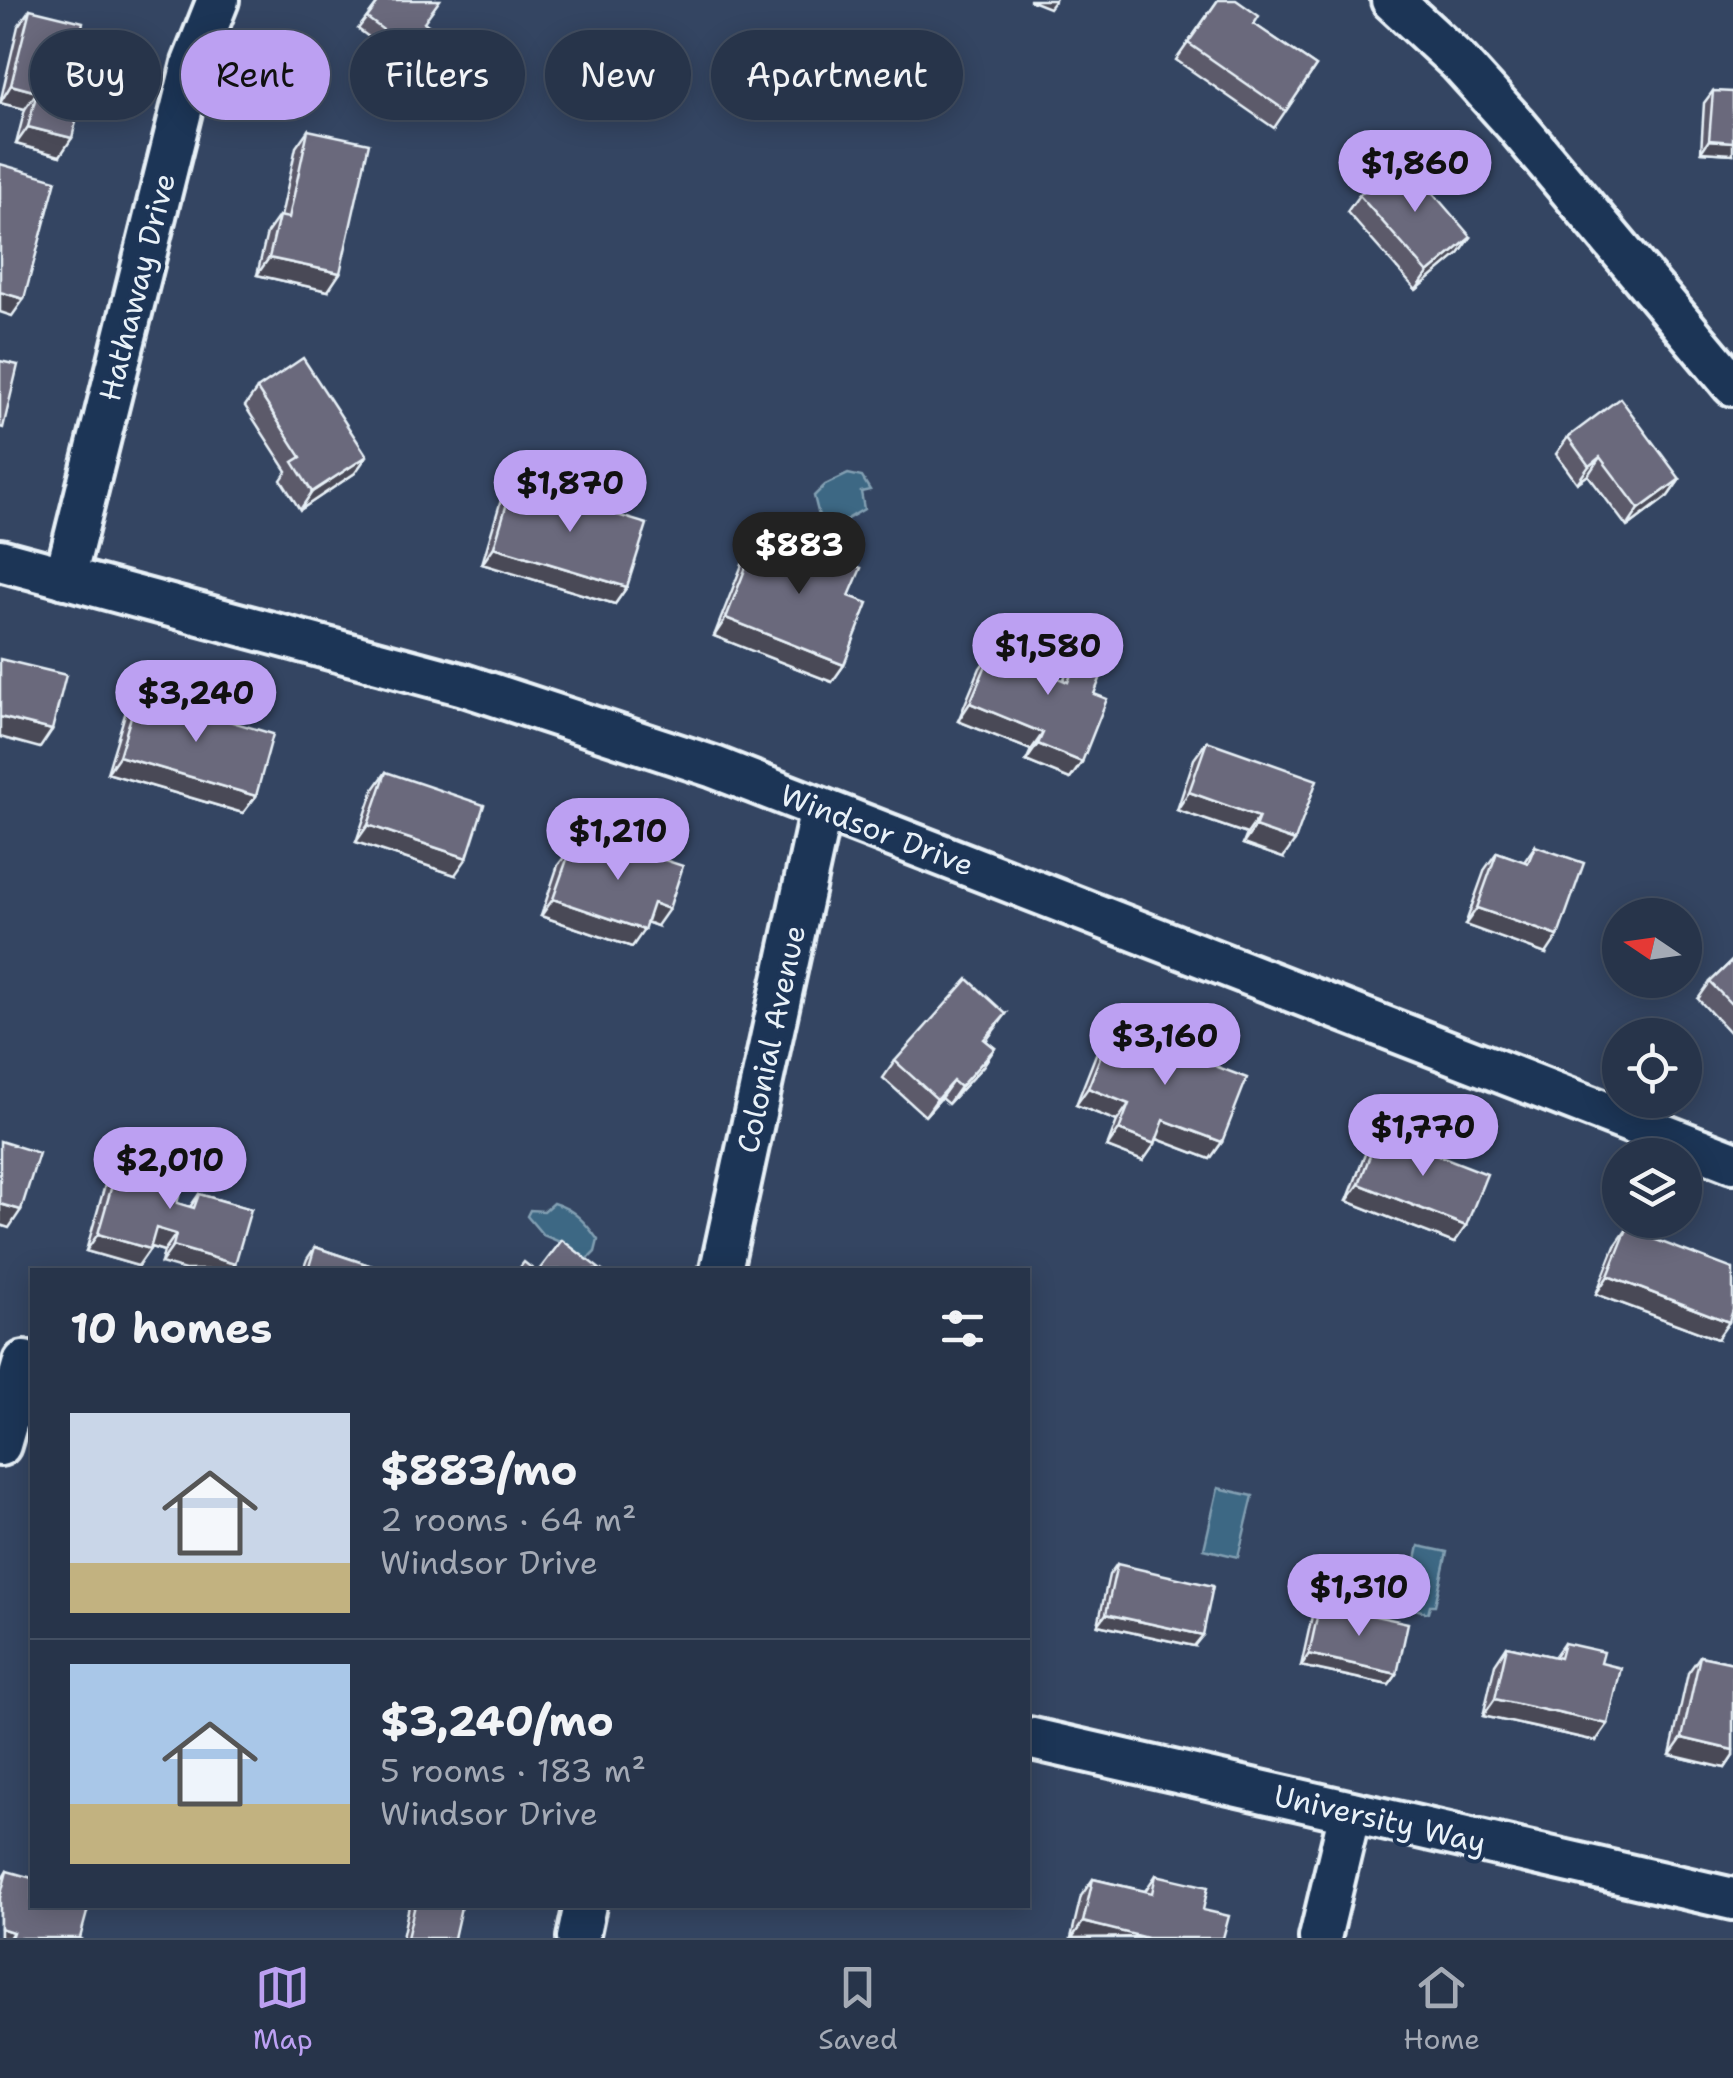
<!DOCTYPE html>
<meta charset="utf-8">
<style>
body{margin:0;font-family:"Shantell Sans",sans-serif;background:#333f54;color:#f1f3f6;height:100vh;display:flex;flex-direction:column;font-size:38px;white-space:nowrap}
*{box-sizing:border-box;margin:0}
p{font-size:32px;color:#a4aab5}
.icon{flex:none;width:55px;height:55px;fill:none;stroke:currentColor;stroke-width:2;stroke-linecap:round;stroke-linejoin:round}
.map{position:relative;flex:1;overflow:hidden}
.details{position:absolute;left:30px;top:1268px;width:1000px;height:640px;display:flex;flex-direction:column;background:#27344a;border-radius:0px;box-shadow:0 5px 25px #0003,0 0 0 2px #434f62}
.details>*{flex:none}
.top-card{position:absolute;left:30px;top:30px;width:1000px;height:90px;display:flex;gap:20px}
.needle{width:65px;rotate:283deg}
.tools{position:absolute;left:1602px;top:898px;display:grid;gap:20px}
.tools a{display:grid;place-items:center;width:100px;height:100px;border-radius:50%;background:#27344a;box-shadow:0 5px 25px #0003,0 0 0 2px #434f62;font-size:50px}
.price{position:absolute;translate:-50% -85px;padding:0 22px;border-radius:35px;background:#bca0f2;color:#111;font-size:32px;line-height:65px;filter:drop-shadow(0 2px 5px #0008)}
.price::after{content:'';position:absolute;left:50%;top:60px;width:30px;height:22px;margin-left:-15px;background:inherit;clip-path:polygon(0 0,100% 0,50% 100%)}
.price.active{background:#222;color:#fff}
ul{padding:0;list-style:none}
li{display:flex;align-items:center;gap:30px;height:250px;padding:0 40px}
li+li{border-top:2px solid #434f62}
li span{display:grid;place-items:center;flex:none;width:280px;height:200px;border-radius:0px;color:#555}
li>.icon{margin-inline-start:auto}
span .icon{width:120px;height:120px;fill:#fffc;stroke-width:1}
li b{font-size:42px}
h2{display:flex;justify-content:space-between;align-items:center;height:120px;padding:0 40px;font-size:42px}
.pill{padding:0 35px;border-radius:45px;background:#27344a;box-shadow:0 5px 25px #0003,0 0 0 2px #434f62;font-size:35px;line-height:90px}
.pill.active{background:#bca0f2;color:#111}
.dock{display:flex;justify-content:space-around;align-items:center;height:140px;border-top:2px solid #434f62;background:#27344a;font-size:28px;color:#a4aab5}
.dock a{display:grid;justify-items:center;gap:5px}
.dock .active{color:#bca0f2}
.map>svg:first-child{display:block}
.water{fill:#3e6884;stroke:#829fb2;stroke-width:2.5}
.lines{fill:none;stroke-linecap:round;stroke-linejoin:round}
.minor-casing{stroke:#e8f1f8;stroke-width:48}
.minor{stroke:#1d3557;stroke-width:40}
.wall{fill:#5b5a6b;stroke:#e8f1f8;stroke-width:2.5}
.shaded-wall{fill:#4a4a57;stroke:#e8f1f8;stroke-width:2.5}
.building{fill:#6a697c;stroke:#e8f1f8;stroke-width:2.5}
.labels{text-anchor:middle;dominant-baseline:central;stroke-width:8;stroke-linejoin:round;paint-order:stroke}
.street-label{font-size:30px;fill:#e8f1f8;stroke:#1d3557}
</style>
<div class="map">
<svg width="1733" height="1938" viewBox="0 0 1733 1938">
<rect width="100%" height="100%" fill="#344562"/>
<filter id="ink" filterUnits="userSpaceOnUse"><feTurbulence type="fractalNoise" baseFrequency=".01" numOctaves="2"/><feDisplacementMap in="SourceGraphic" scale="20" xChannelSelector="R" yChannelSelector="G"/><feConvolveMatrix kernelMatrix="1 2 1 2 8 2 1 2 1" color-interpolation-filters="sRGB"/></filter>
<g filter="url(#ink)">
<g class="water">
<path d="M848,474L862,477L870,490L861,492L864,509L837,525L835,531L822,528L814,496L825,485Z"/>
<path d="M553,1203C574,1209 586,1223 598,1240L595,1252L587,1260L565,1244L543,1235L527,1216L530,1210L544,1211Z"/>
<path d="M1218,1488L1253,1496L1238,1557L1204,1549Z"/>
<path d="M1419,1546L1447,1552L1435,1605H1430L1428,1613L1415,1609L1416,1602L1407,1600Z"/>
</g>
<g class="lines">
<defs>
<g id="minor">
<path d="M1392,0L1459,62L1515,124L1733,385"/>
<path d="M0,560L464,685L714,767L1733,1162"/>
<path d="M65,578L193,63L218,0"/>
<path d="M721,1270L821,809"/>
<path d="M0,1445L24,1362"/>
<path d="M1028,1738L1733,1899"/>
<path d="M578,1938L585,1905"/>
<path d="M1320,1938L1350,1812"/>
</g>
</defs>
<use href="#minor" class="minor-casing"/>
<use href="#minor" class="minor"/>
</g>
<g class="wall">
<path d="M380,0L424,22L437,32L411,68L358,29Z"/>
<path d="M1218,0L1316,66L1274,128L1176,60Z"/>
<path d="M30,9L79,42L60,156L16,144L25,109L0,103L18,26Z"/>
<path d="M1713,91L1733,154L1701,152L1704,103Z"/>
<path d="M308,130L328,291L257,275L267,233L279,216L281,217L296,147Z"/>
<path d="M1359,195L1471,237L1459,254L1416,290L1347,212Z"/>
<path d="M257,389L355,473L300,510L281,480L287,471L245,406Z"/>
<path d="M1568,437L1680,479L1668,496L1627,527L1588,475L1577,483L1556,454Z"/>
<path d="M513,483L627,587L615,604L482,564L501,500Z"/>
<path d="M761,529L844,665L832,682L714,636L749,547Z"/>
<path d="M1086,638L1094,694L1082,762L1070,779L1026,761L1031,750L958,721L980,668L992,651L1063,681L1074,655Z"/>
<path d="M138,694L256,796L243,813L107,773L126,711Z"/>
<path d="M1207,741L1283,858L1243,844L1247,834L1177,810L1194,759Z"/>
<path d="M386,772L455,875L356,842L374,789Z"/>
<path d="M595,837L657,926L646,922L632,947L541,916L558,865L571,848L584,853Z"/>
<path d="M1535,846L1546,954L1465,925L1485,869L1497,852L1524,862Z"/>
<path d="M1733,960V1032L1731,1034L1698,999L1710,982Z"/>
<path d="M1006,1014L986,1041L995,1048L983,1066L948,1104L941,1098L925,1116L883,1078L895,1061Z"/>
<path d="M1112,1027L1222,1142L1210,1159L1157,1139L1143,1161L1107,1147L1117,1121L1076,1105L1100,1044Z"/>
<path d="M1379,1132L1466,1226L1454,1243L1347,1201L1367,1149Z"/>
<path d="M121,1154L177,1203L190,1207L199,1194L251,1209L161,1263L164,1251L151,1247L138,1266L86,1251L109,1171Z"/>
<path d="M1627,1229L1717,1339L1596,1294L1615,1246Z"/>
<path d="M315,1247L384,1270H303L307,1259Z"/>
<path d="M1117,1564L1194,1646L1098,1625L1109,1575Z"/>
<path d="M1320,1604L1397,1674L1389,1685L1301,1666L1312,1616Z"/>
<path d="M1564,1643L1601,1663L1596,1741L1483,1716L1495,1664L1507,1646L1554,1657Z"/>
<path d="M1700,1656L1733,1663V1756L1725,1768L1670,1755L1688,1673Z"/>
<path d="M7,1871L80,1938H0V1882Z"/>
<path d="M1156,1875L1203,1910L1223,1938H1071L1081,1896L1093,1879L1145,1891Z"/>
<path d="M403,1905H456L454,1938H402L409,1906Z"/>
</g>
<g class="shaded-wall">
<path d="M1029,0H1055L1049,8Z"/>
<path d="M11,85L37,92L25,109L0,103Z"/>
<path d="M28,127L72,138L60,156L16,144Z"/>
<path d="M1709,140L1733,142V154L1701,152Z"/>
<path d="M1471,237L1459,254L1416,290L1428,273Z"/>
<path d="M269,258L340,273L328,291L257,275Z"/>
<path d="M0,292L24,299L12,316L0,312Z"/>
<path d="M367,456L355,473L300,510L312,492Z"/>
<path d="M1600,457L1588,475L1577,483L1589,466Z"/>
<path d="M1680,479L1668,496L1627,527L1639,509Z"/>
<path d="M494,547L627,587L615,604L482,564Z"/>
<path d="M726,618L844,665L832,682L714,636Z"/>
<path d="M970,703L1043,733L1031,750L958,721Z"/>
<path d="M0,717L52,730L40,748L0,737Z"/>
<path d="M1038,744L1082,762L1070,779L1026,761Z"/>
<path d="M119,756L256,796L243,813L107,773Z"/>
<path d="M1189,792L1259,817L1247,834L1177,810Z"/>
<path d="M368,825L467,858L455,875L356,842Z"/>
<path d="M1255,827L1295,841L1283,858L1243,844Z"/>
<path d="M553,899L644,930L632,947L541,916Z"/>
<path d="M653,903L669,909L657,926L641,920Z"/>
<path d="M1477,908L1558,936L1546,954L1465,925Z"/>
<path d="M995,1048L983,1066L948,1104L960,1087Z"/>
<path d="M953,1081L941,1098L925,1116L937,1099Z"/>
<path d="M1088,1088L1129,1104L1117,1121L1076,1105Z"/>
<path d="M1164,1120L1222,1142L1210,1159L1152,1137Z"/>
<path d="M1119,1130L1155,1144L1143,1161L1107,1147Z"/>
<path d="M1359,1184L1466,1226L1454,1243L1347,1201Z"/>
<path d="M0,1204L21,1210L9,1228L0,1225Z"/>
<path d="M156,1228L176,1234L164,1251L144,1245Z"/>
<path d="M98,1234L150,1249L138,1266L86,1251Z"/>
<path d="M173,1246L235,1264L231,1270H185L161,1263Z"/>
<path d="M1608,1276L1729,1322L1717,1339L1596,1294Z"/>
<path d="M1106,1614L1203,1635L1194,1646L1098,1625Z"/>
<path d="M1309,1654L1397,1674L1389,1685L1301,1666Z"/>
<path d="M1495,1699L1608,1724L1596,1741L1483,1716Z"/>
<path d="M1682,1738L1733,1750V1756L1725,1768L1670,1755Z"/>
<path d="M1083,1922L1147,1937L1072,1938Z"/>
<path d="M0,1928L13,1932L9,1938H0Z"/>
</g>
<g class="building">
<path d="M380,0H440L424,22L437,32L419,56L367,18Z"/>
<path d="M1218,0H1236L1259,16L1254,24L1316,66L1286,111L1188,43Z"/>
<path d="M30,9L83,22L79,42L95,45L72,138L28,127L37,92L11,85Z"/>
<path d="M1713,91L1733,92V142L1709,140Z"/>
<path d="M308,130L369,143L340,273L269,258L279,216L289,218Z"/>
<path d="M1402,157L1471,237L1428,273L1359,195Z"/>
<path d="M0,164L56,180L24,299L0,292Z"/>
<path d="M303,358L367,456L312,492L293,462L301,457L257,389Z"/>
<path d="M0,361L18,365L3,428L0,427Z"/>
<path d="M1620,398L1680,479L1639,509L1600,457L1589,466L1568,437Z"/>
<path d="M513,483L647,524L627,587L494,547Z"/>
<path d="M761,529L861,568L849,596L868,603L844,665L726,618Z"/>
<path d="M1086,638L1112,649L1094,694L1107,699L1082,762L1038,744L1043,733L970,703L992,651L1068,682Z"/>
<path d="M0,659L66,675L52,730L0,717Z"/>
<path d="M138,694L273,734L256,796L119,756Z"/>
<path d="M1207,741L1317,780L1295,841L1255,827L1259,817L1189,792Z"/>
<path d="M386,772L484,805L467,858L368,825Z"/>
<path d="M595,837L683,866L669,909L653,903L644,930L553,899L571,848L589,854Z"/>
<path d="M1535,846L1584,863L1558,936L1477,908L1497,852L1528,863Z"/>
<path d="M1733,960V1006L1710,982Z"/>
<path d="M968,979L1006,1014L984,1039L995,1048L960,1087L953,1081L937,1099L895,1061Z"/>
<path d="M1112,1027L1247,1078L1222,1142L1164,1120L1155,1144L1119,1130L1129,1104L1088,1088Z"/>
<path d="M1379,1132L1487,1174L1466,1226L1359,1184Z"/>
<path d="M0,1141L39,1153L21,1210L0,1204Z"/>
<path d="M121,1154L186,1172L177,1203L194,1208L199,1194L251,1209L235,1264L173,1246L176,1234L156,1228L150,1249L98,1234Z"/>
<path d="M1627,1229L1733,1269V1310L1729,1322L1608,1276Z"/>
<path d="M562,1240L601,1270H539Z"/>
<path d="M315,1247L384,1270H308Z"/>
<path d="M524,1262L534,1270H518Z"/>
<path d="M1117,1564L1213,1586L1203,1635L1106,1614Z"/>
<path d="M1320,1604L1408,1623L1397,1674L1309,1654Z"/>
<path d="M1564,1643L1604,1652L1601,1663L1621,1668L1608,1724L1495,1699L1507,1646L1560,1658Z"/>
<path d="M1700,1656L1733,1663V1750L1682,1738Z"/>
<path d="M7,1871L32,1878V1905H89L80,1938H11L13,1932L0,1928V1898Z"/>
<path d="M1156,1875L1208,1887L1203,1910L1229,1916L1223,1938H1147L1083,1922L1093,1879L1152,1893Z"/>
<path d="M415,1905H456L461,1907L454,1938H407Z"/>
</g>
</g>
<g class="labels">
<g class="street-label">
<text transform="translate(137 287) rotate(-76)">Hathaway Drive</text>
<text transform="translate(877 830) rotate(21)">Windsor Drive</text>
<text transform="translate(771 1039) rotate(-78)">Colonial Avenue</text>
<text transform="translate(1380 1819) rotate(13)">University Way</text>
</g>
</g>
</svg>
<div class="tools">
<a><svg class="needle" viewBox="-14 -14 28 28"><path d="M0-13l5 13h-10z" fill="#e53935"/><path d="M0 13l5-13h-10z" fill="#a4aab5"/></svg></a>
<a><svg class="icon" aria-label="locate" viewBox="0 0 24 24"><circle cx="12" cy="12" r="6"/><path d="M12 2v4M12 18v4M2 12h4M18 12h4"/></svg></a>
<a><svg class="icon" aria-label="layers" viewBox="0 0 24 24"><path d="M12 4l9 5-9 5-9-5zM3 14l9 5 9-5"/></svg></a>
</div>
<b class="price" style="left:1415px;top:215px">$1,860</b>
<b class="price" style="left:570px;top:535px">$1,870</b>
<b class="price active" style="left:799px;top:597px">$883</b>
<b class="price" style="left:1048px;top:698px">$1,580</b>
<b class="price" style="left:196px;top:745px">$3,240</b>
<b class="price" style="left:618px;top:883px">$1,210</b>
<b class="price" style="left:1165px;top:1088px">$3,160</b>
<b class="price" style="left:1423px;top:1179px">$1,770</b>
<b class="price" style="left:170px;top:1212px">$2,010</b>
<b class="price" style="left:1359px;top:1639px">$1,310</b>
<div class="top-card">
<a class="pill">Buy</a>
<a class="pill active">Rent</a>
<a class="pill">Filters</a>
<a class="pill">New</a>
<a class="pill">Apartment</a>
</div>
<section class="details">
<h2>10 homes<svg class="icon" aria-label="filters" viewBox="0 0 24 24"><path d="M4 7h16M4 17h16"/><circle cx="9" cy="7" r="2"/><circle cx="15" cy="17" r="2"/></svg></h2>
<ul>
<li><span style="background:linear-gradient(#c9d6e8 75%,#c2b280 0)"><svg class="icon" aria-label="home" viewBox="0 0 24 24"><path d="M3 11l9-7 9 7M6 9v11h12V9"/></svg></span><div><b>$883/mo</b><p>2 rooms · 64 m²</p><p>Windsor Drive</p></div></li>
<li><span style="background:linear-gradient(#a9c7e8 70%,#c2b280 0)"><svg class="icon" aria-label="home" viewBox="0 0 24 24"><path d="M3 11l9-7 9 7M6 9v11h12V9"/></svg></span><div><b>$3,240/mo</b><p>5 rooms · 183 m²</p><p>Windsor Drive</p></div></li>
</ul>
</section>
</div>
<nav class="dock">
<a class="active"><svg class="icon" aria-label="map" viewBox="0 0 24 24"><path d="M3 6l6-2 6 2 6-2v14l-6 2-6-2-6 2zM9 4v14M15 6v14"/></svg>Map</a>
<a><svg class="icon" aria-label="saved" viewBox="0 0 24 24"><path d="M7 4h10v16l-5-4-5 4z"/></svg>Saved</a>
<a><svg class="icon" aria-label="home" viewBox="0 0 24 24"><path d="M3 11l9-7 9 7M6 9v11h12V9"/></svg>Home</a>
</nav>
